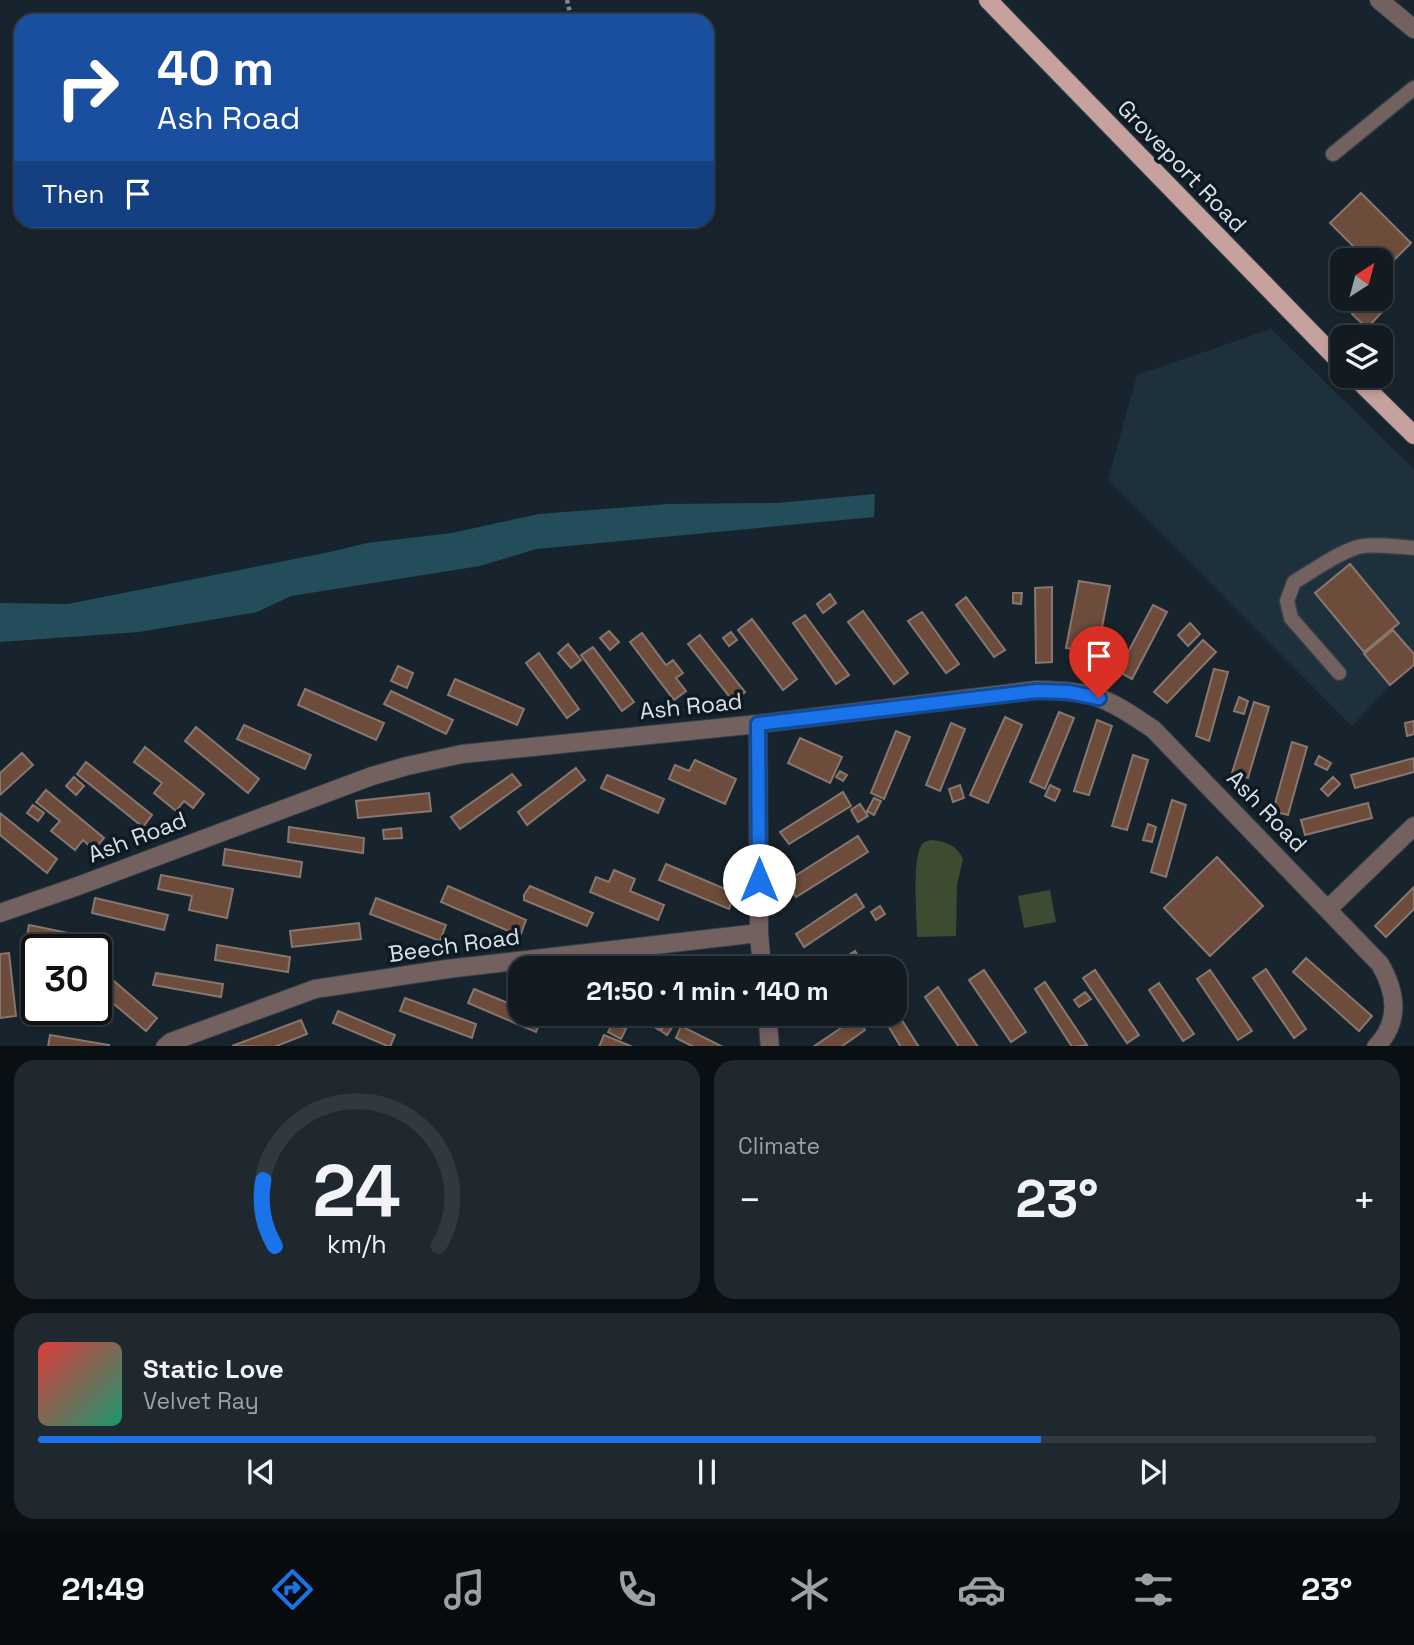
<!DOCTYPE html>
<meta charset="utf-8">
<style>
body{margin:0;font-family:"Space Grotesk",sans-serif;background:#1f282f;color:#f1f3f6;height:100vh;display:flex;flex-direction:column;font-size:26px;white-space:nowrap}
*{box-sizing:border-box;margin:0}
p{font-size:23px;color:#9ca1a5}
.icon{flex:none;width:38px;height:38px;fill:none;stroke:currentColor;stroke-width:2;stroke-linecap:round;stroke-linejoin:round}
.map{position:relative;height:1046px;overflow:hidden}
.details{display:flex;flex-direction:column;gap:14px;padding:14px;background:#0a0f13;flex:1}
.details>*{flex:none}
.top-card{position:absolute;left:14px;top:14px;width:700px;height:214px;border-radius:21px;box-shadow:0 4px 10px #0003,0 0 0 2px #313940;background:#1a4fa0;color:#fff;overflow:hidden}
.needle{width:46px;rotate:36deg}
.controls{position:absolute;left:1330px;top:248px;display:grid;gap:14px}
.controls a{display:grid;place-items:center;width:63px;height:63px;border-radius:14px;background:#121b22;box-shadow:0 4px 10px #0003,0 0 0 2px #313940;font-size:35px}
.speed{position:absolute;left:21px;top:934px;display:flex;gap:14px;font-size:35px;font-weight:700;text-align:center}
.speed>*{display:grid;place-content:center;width:91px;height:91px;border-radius:50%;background:#121b22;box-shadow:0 4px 10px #0003,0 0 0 2px #313940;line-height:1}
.speed .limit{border:4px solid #111;border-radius:10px;background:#fff;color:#111}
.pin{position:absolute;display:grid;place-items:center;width:60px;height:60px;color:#fff;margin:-72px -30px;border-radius:50% 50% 50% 0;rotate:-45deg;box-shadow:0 0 7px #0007}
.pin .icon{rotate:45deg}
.me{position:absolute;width:77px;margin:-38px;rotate:0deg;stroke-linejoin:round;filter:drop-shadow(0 0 5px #0008)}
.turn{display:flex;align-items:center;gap:24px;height:147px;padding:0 28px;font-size:32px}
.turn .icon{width:91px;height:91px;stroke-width:2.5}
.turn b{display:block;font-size:49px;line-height:60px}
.then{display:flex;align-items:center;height:66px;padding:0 28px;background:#0003;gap:14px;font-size:26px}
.big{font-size:52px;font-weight:800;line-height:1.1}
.details .tile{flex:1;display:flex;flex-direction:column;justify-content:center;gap:10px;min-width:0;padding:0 24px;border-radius:21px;background:#1f282f}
.details .dial{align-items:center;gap:0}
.dial svg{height:182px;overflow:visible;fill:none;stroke:#313940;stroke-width:7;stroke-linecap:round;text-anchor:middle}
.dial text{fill:#f1f3f6;stroke:none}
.song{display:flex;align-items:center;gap:21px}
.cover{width:84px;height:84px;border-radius:10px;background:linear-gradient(135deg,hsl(0 70% 55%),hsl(160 70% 35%))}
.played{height:7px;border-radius:4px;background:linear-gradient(90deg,#1a73e8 75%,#313940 75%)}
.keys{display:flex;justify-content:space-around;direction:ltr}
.heat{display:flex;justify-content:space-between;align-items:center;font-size:38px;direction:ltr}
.details .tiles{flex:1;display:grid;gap:14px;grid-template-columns:1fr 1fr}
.tile:last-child{grid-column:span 2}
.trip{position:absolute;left:508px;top:956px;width:399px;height:70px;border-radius:21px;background:#121b22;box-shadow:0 4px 10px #0003,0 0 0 2px #313940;font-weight:800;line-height:70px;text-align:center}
.tabs{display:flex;height:112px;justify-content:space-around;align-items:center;background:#070b0e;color:#9ca1a5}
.tabs .icon{width:49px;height:49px}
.tabs .current{color:#1a73e8}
.tabs b{font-size:32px;color:#f1f3f6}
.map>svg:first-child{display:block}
</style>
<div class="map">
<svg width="1414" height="1047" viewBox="0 0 1414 1047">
<rect width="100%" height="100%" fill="#18242d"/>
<path fill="#1e303c" d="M1271 329 1414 469V660L1352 726 1108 480 1137 375Z"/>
<path fill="#3d4c31" d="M930 840C945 841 957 845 963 859L957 885 956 936 917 937C917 917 912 861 921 846 924 841 925 842 930 840Z
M1050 890 1056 922 1024 928 1018 896Z"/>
<path fill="#244d5c" d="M875 494 874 517 536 549 480 566 291 596 257 612 139 632 0 642V603L68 604 330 552 367 543 452 533 539 514 669 504 777 503Z"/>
<path fill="#6d4c3c" stroke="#87776f" stroke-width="2" d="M1361 193 1411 243 1381 273V261H1368L1330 223Z
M1366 299H1373L1384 310 1367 328 1352 314Z
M1350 564 1399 623 1364 652 1315 593Z
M1079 581 1110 586 1097 653 1066 648Z
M1052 587V662L1036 663 1035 588Z
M1013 593H1022L1021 604 1013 603Z
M830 594 836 603 823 613 817 604Z
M966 597 1005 650 994 657 956 605Z
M1153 605 1167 612 1132 679 1118 671Z
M863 611 908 673 894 684 848 622Z
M922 612 959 664 946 673 908 621Z
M805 615 849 675 836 684 793 623Z
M752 619 797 679 783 690 738 630Z
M1190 623 1200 634 1188 646 1178 635Z
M1393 630 1414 654V665L1390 685 1364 654Z
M609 631 619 642 610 650 600 638Z
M731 632 737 640 729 646 723 638Z
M642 633 666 665 673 660 683 673 676 678 686 691 674 700 630 642Z
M700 635 745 692 733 701 688 644Z
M1203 640 1216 652 1167 703 1154 692Z
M568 644 581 660 571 668 558 653Z
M593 647 634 702 622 711 581 655Z
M539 653 579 709 567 718 526 663Z
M398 666 413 673 407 688 391 681Z
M1214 669 1228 672 1209 741 1196 736Z
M455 679 524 709 517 725 448 695Z
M305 689 384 723 376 740 298 705Z
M391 691 453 720 446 734 384 704Z
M1239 697 1248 701 1244 714 1234 711Z
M1254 702 1269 707 1248 778 1232 773Z
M1059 712 1074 718 1045 789 1030 782Z
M1005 717 1022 725 988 803 970 795Z
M1097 720 1112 726 1089 795 1074 791Z
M1414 721V734L1407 736 1405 723Z
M951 723 965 729 940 791 926 785Z
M244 725 311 755 305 769 237 739Z
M196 727 259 779 248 793 185 741Z
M896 731 910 737 884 799 871 793Z
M800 738 842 757 830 783 788 763Z
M1292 742 1307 747 1288 815 1273 811Z
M145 747 204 794 193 808 184 801 176 811 154 793 162 783 134 762Z
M22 753 33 765 0 795V773Z
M1133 755 1148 760 1127 830 1112 826Z
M1319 756 1331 763 1327 770 1315 764Z
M1414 758V772L1355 788 1351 775Z
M695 760 736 779 725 804 669 779 675 765 689 771Z
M86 762 152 815 143 827 77 774Z
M576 768 585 780 527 825 518 812Z
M840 771 847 775 843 781 836 777Z
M512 774 521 785 460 829 451 817Z
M607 775 664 799 658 813 601 788Z
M74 777 84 786 76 795 66 786Z
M1333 777 1340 784 1328 796 1321 789Z
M960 785 964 798 953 802 949 789Z
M1050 785 1060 790 1055 801 1045 796Z
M46 790 104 838 94 850 83 840 75 850 51 831 60 821 36 802Z
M843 792 851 806 789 844 780 832Z
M429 793 431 811 358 818 356 801Z
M874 798 881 801 874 815 867 811Z
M1172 800 1186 805 1166 877 1151 872Z
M1368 803 1372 818 1305 835 1301 820Z
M860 804 868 816 858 822 851 810Z
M33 805 44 813 38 821 27 813Z
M0 813 57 859 47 873 0 835Z
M1148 824 1156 827 1152 842 1143 840Z
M289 827 364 838 363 853 288 842Z
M401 828 402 838 384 839 383 830Z
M858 836 868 852 796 897 787 881Z
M225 849 302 862 300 877 223 865Z
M1217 857 1263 906 1210 956 1164 908Z
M666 864 735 893 729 909 659 880Z
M614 870 635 879 630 891 664 905 658 920 590 892 596 877 609 882Z
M161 875 233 889 227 918 189 910 192 896 158 889Z
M448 886 526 920 520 936 441 902Z
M530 886 593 913 587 926 524 900V895Z
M1414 887V909L1386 937 1375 926Z
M856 894 864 907 804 947 796 934Z
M95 898 168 915 164 930 92 913Z
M376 898 446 925 440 941 370 914Z
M880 906 885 914 876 920 871 912Z
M359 923 361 939 292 947 290 931Z
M29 925 88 937 86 950H60L45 947 46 940 27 936Z
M217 945 290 957 288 972 215 960Z
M855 951 863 964 857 968H830Z
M9 953 16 1016 0 1018V954Z
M1306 958 1372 1016 1359 1031 1293 972Z
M100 969 157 1018 146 1031 96 989V973Z
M1266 969 1306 1029 1294 1038 1253 978Z
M984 970 1026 1032 1011 1042 969 980Z
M1095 970 1139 1035 1127 1043 1083 978Z
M1210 970 1252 1031 1238 1040 1197 979Z
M156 973 223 984 221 997 153 985Z
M1045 982 1087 1045 1072 1047 1035 989Z
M1159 983 1194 1034 1183 1041 1149 990Z
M938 987 978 1047H959L925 997Z
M474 989 520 1008V1013H531L542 1018 536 1032 468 1003Z
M1085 992 1091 999 1079 1007 1074 1000Z
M405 998 476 1024 472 1038 400 1011Z
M894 1008 919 1047H901L880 1013H894Z
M338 1011 395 1035 390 1047 333 1023Z
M574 1013H602L596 1024Z
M634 1013H671L659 1030Z
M683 1013H694L698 1019 691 1024Z
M698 1013H719L706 1023Z
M857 1017 865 1030 841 1047H813Z
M668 1019 675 1023 667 1035 661 1031Z
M301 1020 307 1034 274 1047 232 1046Z
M613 1023 626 1029 621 1039 608 1032Z
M681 1026 723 1047H694L676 1038Z
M50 1035 109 1045V1047H48Z
M604 1035 633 1047H599Z"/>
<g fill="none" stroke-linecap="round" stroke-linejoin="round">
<defs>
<path id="service" d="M1333 154 1414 88
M1339 673 1291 618 1287 601 1294 582C1313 571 1337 553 1358 547 1372 543 1399 547 1414 548"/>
<path id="minor" d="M1379 0 1414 29
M758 724 759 933 762 968
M1328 909 1414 826
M0 913 78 886 372 776 407 766 462 754 758 724 1037 690C1058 691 1080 691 1099 698 1119 705 1136 718 1153 729L1380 964C1396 992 1401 1021 1376 1047
M767 1013 770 1047
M165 1047 171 1042 315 989 447 969 759 933"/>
<path id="primary" d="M988 0 1342 364
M1354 376 1414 435"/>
</defs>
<use href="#service" stroke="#333f47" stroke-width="17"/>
<use href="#minor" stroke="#333f47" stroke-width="20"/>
<use href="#primary" stroke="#333f47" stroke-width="20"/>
<path stroke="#808a91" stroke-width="4.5" stroke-dasharray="3.5 3.5" stroke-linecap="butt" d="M567 0 572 21"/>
<use href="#service" stroke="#736160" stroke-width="14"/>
<use href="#minor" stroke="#736160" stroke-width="18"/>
<use href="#primary" stroke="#c6a19d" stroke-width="18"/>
</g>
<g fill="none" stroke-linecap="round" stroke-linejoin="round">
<defs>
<path id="route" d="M759 880 758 724 1037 691 1068 692 1099 698"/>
</defs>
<use href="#route" stroke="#114b97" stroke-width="18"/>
<use href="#route" stroke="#1a73e8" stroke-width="12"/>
</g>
<g text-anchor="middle" stroke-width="7" stroke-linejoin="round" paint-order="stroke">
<g font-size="23" fill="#dae2e8" stroke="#0e1a23">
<text transform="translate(1182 166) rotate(46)" y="8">Groveport Road</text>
<text transform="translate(691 706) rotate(-6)" y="8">Ash Road</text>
<text transform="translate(1267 811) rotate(46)" y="8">Ash Road</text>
<text transform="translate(137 837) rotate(-21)" y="8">Ash Road</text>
<text transform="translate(454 945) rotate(-8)" y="8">Beech Road</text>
</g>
</g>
</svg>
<div class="controls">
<a><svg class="needle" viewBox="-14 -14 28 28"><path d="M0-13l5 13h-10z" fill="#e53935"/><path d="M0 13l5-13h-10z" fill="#9ca1a5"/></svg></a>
<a><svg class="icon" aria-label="layers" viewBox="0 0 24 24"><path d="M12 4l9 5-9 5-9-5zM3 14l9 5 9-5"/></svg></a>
</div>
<div class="speed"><div class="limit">30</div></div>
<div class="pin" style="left:1099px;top:698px;background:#d93025"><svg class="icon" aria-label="arrive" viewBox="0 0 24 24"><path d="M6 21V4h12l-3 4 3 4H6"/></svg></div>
<svg class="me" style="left:759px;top:880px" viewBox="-20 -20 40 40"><circle r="19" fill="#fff"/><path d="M0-13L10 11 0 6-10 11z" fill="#1a73e8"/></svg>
<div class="trip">21:50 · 1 min · 140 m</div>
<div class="top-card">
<div class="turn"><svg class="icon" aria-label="right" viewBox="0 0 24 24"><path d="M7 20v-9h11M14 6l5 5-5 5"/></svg><div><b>40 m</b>Ash Road</div></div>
<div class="then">Then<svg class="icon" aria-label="arrive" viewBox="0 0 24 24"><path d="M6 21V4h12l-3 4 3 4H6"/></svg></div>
</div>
</div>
<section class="details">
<div class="tiles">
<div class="tile dial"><svg viewBox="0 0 100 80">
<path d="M14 69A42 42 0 1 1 86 69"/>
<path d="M14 69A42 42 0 0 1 9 40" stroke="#1a73e8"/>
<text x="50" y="56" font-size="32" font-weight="700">24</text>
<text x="50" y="72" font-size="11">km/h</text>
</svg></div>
<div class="tile"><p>Climate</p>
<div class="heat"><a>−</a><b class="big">23°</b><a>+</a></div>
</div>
<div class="tile">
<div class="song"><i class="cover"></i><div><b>Static Love</b><p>Velvet Ray</p></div></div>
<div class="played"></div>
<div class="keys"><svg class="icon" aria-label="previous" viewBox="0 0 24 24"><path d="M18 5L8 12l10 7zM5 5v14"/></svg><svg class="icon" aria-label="pause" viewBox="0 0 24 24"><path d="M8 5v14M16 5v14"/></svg><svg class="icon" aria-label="next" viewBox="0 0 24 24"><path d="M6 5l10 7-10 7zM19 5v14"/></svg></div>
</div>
</div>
</section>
<nav class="tabs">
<b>21:49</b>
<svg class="icon current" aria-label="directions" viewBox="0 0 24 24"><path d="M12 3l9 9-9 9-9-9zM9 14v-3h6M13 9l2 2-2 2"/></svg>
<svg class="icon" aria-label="music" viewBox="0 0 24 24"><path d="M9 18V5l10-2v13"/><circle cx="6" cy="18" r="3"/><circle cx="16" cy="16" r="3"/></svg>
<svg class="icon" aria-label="phone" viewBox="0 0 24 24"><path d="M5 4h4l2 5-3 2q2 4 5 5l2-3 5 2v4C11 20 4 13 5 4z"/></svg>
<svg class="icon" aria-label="climate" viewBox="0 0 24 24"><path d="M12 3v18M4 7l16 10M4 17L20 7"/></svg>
<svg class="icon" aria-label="car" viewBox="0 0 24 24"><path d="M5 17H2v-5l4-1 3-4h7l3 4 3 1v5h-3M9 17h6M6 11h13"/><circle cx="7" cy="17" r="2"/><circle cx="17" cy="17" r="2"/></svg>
<svg class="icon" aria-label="filters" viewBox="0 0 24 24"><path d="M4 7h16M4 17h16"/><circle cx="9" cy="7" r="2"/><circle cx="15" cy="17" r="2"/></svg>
<b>23°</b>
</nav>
